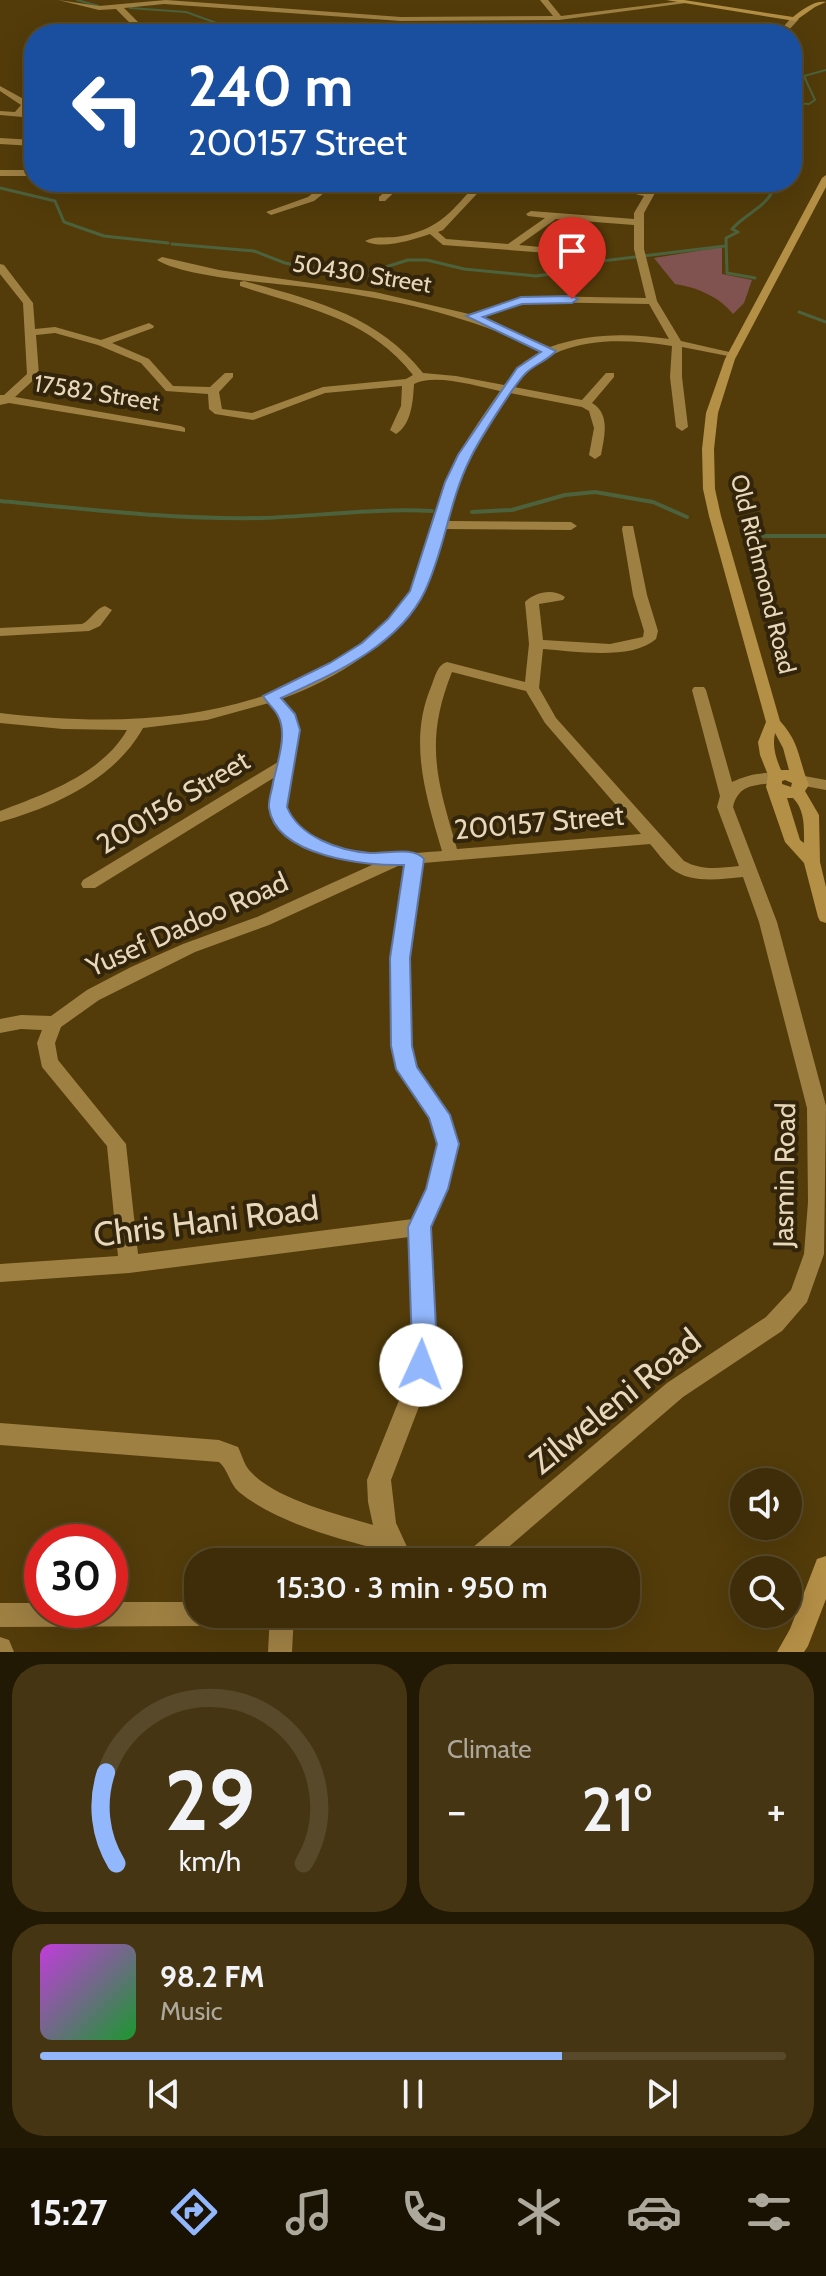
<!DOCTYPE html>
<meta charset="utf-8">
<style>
body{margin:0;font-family:Cabin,sans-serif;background:#453512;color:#f1f3f6;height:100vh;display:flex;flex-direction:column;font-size:30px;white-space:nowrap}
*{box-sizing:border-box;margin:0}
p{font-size:26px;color:#ada89c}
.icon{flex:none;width:44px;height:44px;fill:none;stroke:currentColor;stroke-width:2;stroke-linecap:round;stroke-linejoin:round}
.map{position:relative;height:1652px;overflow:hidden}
.drawer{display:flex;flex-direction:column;gap:12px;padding:12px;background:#221904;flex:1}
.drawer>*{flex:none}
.guide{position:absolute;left:24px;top:24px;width:778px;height:168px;border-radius:32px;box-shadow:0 8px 32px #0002,0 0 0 2px #574929;background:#1a4fa0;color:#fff;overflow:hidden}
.controls{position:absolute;left:730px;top:1468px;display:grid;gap:16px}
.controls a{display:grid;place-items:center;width:72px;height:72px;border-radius:50%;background:#3e2d08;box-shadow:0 8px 32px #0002,0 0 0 2px #574929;font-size:40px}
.speed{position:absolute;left:24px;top:1524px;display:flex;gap:16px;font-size:40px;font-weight:700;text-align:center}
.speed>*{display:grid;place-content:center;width:104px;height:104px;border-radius:50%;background:#3e2d08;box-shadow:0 8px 32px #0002,0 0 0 2px #574929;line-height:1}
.speed .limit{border:12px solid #d22;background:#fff;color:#111}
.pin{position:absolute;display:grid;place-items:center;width:68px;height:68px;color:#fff;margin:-82px -34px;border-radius:50% 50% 50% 0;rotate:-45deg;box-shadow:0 0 8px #0007}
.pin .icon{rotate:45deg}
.me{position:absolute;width:88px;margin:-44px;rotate:2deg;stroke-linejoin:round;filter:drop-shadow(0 0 6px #0008)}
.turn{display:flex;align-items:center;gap:28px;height:168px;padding:0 32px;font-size:36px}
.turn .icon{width:104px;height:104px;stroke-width:2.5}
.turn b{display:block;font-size:56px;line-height:68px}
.big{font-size:60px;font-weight:600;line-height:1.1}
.drawer .tile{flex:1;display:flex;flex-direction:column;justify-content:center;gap:12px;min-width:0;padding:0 28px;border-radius:32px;background:#453512}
.drawer .dial{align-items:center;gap:0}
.dial svg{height:208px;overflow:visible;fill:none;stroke:#574929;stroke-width:7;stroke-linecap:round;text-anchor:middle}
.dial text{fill:#f1f3f6;stroke:none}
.song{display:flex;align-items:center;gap:24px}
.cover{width:96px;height:96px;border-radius:12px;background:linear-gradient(135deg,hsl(290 70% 55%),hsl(130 70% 35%))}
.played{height:8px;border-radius:4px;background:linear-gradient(90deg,#92b7fd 70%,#574929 70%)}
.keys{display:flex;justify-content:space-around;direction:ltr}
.heat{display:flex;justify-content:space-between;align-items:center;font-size:44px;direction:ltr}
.drawer .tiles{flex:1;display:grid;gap:12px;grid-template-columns:1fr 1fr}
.tile:last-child{grid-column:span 2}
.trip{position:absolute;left:184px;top:1548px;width:456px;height:80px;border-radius:32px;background:#3e2d08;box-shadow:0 8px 32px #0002,0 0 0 2px #574929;font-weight:600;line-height:80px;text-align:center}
.tab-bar{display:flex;height:128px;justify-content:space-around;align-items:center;background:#191203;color:#ada89c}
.tab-bar .icon{width:56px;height:56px}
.tab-bar .on{color:#92b7fd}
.tab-bar b{font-size:36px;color:#f1f3f6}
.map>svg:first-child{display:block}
</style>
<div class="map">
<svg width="826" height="1652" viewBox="0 0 826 1652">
<rect width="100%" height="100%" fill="#533c0a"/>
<path fill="#805351" d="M722 247V274L752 280 744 303 733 314C720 297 696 287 675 284L654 258Z"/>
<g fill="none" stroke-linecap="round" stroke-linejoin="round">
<path stroke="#4c623c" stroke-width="2" d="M77 0 99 6
M130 8 186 12 236 30 271 34
M792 103 809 104 815 100 804 76 826 70
M770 182 772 188"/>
<path stroke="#4c623c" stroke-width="3" d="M0 188 55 201 64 222 104 236 168 243
M172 244 254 251 285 263 327 271H373L408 260H427L464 269 536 276 574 271 602 261 725 246
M755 278 727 273 726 238 738 232 732 229C745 214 763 209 773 191L771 186
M799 312 826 322"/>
<path stroke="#4c623c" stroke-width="4" d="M0 501C87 509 174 520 262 518 319 516 375 508 432 511
M472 512 512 510 565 495 595 492 653 502 687 517
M746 536H826"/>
<path fill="#9f8043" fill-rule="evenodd" d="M58 0 99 6 166 0 401 17 553 16 540 0H548L561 16 682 1 686 3 559 20 401 21 164 4 124 8 143 27 165 34C138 34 134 27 116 9L99 10Z
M792 17 799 19 785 34H777Z
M0 86 29 102 23 113 34 114V118L0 115V111L15 112 21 105 0 91Z
M0 138 34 140V146L0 144Z
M0 170H34V176H0Z
M117 182H179L174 185H122Z
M327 182H338L314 201 271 215 266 212 308 197Z
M395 182H405L385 201H379V197Z
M478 182H488L443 230 438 232 446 239 508 244 545 218 528 216 526 214 531 211 634 219V213L644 196 585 182H603L646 191 651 182H661L644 213V249L657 301 681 341 738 354 733 357 682 347V377L688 427 682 431 676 427 670 377 672 346C614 337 552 336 514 387L582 400 606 373H614V377L592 403C611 414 604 438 601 455L595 459 589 455 594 428 589 411 582 407 510 393 464 468 447 521 571 522 577 526 571 530 445 529C440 549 435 569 426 588 398 641 336 680 281 699L293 714 298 730 286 807C309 861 394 855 442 851 426 796 408 742 431 687 435 677 437 665 447 662L525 682 529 644 525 602C535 592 553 588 565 597L563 600 539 604 543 640 610 644 643 637 644 631 633 595 622 529 623 526H633L647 595 658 631 656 639C631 661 574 651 543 649L539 688 556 718 684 861C702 871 720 868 739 866L717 807 720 796 692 690 694 687H704L706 690 732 782C746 775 764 771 779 774L782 778 779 782C758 786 739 782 733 807L777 922 826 1106 824 1254 807 1302 782 1331 683 1397 491 1562H461L465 1554 667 1383 766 1317 791 1290 804 1254 808 1202 807 1108 759 922 743 877C721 879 691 884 672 869 664 862 657 852 650 844L423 863 409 958 410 1046 416 1067 450 1115 458 1144 447 1189 429 1227 436 1348 428 1383 391 1480 396 1523 414 1562H389L383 1550C339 1540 274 1521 239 1492 229 1483 228 1469 219 1462L0 1445V1423L219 1440 238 1447C242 1455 244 1464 249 1470 274 1499 337 1514 373 1525L368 1502 367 1480 406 1383 414 1348 409 1237 129 1273 0 1282V1264L118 1256 107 1146 42 1067 37 1043 42 1030 21 1029 0 1033V1019L21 1015 51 1016 87 990 131 967 183 944 257 917 374 864C341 861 279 848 271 809 269 800 274 787 275 777L95 888H83L81 884 83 880 278 762C282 737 286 723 269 703L207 720 143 728C115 779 54 807 0 822V811C45 794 102 774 127 730L63 729 0 723V713C126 728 268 723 368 637 385 623 402 607 413 587 423 568 426 545 432 525 435 513 441 498 445 485 457 451 480 420 500 391 477 386 434 373 414 384 413 400 412 424 396 434L390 430 401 406 402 386 325 393 253 420 215 414 209 409 208 394 166 391 141 363 98 345 55 333 36 335 39 375 15 397 181 426 185 428V432L9 403 0 405V395H4L27 374 23 303 0 274V264L4 265 33 303 35 329 55 327 101 340 149 323 154 326 153 328 112 343 149 359 173 386 210 387 225 373H233V377L219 392 222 409 252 413 323 387 406 379 413 375C369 318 306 308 240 286V282L244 281C313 300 377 315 423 373L456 376 504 385 524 362 541 351C469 315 392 299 313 288 275 283 186 278 157 260L162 257 219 270 375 292 469 314 532 296 646 298 634 249V225L556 219 519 245 551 248V252L548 253 443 245 430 234C411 240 383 250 365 241 376 235 390 239 402 236 442 228 452 210 478 182ZM532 302 649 304 669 339C628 333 589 333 550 347L479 317ZM452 672 526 691 545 723 641 834 457 849C437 780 424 742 452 672ZM406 865 391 958 392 1046 400 1074 431 1117 438 1144 427 1189 413 1219 138 1254 126 1144 58 1060 55 1043 61 1027 99 1000 195 952 269 925 398 866Z
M105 606 112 610 100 626 89 631 0 636V628L82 624C91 620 96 608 105 606Z
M799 775 826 780V790L794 784 791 780 794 776Z
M110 1602H198V1614H210L207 1623 198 1626 0 1627V1603H42V1610H110Z
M270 1614H294L292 1652H268Z
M0 1637 9 1640 14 1652H0Z"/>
<path fill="#b48f46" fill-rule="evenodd" d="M666 0H684L793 17C803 9 815 0 826 2L815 7 795 21Z
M826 175V187L735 359 718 413 714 449 715 489 721 516 780 721C801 744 798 760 809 785L805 791 819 815 820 862 826 887V923L820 921 818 917 804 863 785 842 766 787 768 775 760 755 758 742 766 722 709 516 703 489 702 449 706 413 725 359 822 178ZM775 733 783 748 789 770H781C776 758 772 747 775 733ZM785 780 792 783 791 787 782 784V781ZM787 798H793C805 810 804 827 804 843L800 840Z
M826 1556V1599L808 1646 804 1652H777L790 1629 817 1559Z"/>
</g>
<path fill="#92b7fd" stroke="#5f77a4" stroke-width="2" d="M521 297 572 296 578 299 572 303 522 304 483 317 556 351C548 360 536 364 527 372 514 384 478 442 470 459 449 501 445 549 425 591 399 646 333 674 281 698L295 714 300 730 287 807C299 837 340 851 370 853 386 854 414 846 424 859L410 958 412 1046 417 1067 450 1115 459 1144 448 1189 431 1227 437 1348 430 1373 421 1377 412 1373 409 1365 412 1348 408 1227 426 1189 437 1144 429 1118 396 1069 391 1046 390 958 404 865C367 866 276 857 269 808 268 801 272 790 273 783 277 763 288 734 278 716 275 709 267 703 263 696L330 663 362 643 388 619 410 591 445 482 458 455 517 368 541 352 466 316Z"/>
<g text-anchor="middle" stroke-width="8" stroke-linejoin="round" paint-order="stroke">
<g font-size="24" fill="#e8d7b9" stroke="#32250b">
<text transform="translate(362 274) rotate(9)" y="8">50430 Street</text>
<text transform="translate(97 393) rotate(9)" y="8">17582 Street</text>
<text transform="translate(763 574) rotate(76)" y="8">Old Richmond Road</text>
</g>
<g font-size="28" fill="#e8d7b9" stroke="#32250b">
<text transform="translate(173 802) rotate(-31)" y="10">200156 Street</text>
<text transform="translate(539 822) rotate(-5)" y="10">200157 Street</text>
<text transform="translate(187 924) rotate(-24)" y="10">Yusef Dadoo Road</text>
<text transform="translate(784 1175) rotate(-89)" y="10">Jasmin Road</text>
</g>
<g font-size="34" fill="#e8d7b9" stroke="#32250b">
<text transform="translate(206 1221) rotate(-7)" y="12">Chris Hani Road</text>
<text transform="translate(615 1401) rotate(-39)" y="12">Zilweleni Road</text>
</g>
</g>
</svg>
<div class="controls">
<a><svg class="icon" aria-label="sound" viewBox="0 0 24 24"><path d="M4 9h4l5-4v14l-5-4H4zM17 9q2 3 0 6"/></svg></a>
<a><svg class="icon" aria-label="search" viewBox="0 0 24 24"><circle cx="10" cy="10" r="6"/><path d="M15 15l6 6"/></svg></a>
</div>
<div class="speed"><div class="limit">30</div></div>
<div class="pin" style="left:572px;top:299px;background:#d93025"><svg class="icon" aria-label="arrive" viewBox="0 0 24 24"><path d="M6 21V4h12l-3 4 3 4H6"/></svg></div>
<svg class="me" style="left:421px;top:1365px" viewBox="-20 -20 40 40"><circle r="19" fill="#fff"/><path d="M0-13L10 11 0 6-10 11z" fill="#92b7fd"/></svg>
<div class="trip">15:30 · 3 min · 950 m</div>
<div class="guide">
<div class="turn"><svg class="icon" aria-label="left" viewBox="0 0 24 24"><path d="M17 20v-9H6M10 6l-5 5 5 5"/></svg><div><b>240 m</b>200157 Street</div></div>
</div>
</div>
<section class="drawer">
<div class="tiles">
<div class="tile dial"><svg viewBox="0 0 100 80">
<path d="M14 69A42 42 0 1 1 86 69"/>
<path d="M14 69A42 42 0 0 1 10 34" stroke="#92b7fd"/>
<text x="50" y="56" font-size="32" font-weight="700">29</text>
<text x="50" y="72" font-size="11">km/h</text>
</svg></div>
<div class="tile"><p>Climate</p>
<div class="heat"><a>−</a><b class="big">21°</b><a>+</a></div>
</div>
<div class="tile">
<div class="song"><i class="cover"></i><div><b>98.2 FM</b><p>Music</p></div></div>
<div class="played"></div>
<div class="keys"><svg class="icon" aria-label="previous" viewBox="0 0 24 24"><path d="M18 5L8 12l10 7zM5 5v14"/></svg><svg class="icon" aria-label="pause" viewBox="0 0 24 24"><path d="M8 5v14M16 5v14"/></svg><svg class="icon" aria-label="next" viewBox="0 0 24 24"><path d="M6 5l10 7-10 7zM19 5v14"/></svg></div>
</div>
</div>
</section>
<nav class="tab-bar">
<b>15:27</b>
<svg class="icon on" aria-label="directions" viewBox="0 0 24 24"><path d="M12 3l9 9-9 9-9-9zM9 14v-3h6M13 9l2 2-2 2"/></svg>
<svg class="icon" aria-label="music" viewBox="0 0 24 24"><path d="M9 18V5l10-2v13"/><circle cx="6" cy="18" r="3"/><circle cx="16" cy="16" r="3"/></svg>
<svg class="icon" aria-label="phone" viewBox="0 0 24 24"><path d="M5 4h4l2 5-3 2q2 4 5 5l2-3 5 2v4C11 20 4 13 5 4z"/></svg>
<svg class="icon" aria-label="climate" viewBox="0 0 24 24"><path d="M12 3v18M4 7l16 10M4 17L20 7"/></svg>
<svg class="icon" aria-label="car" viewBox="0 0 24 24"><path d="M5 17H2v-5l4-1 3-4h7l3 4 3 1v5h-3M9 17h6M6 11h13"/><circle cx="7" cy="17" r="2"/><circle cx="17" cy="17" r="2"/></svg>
<svg class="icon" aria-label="filters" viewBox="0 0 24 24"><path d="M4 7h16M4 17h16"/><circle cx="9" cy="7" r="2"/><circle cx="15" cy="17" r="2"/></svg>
</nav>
